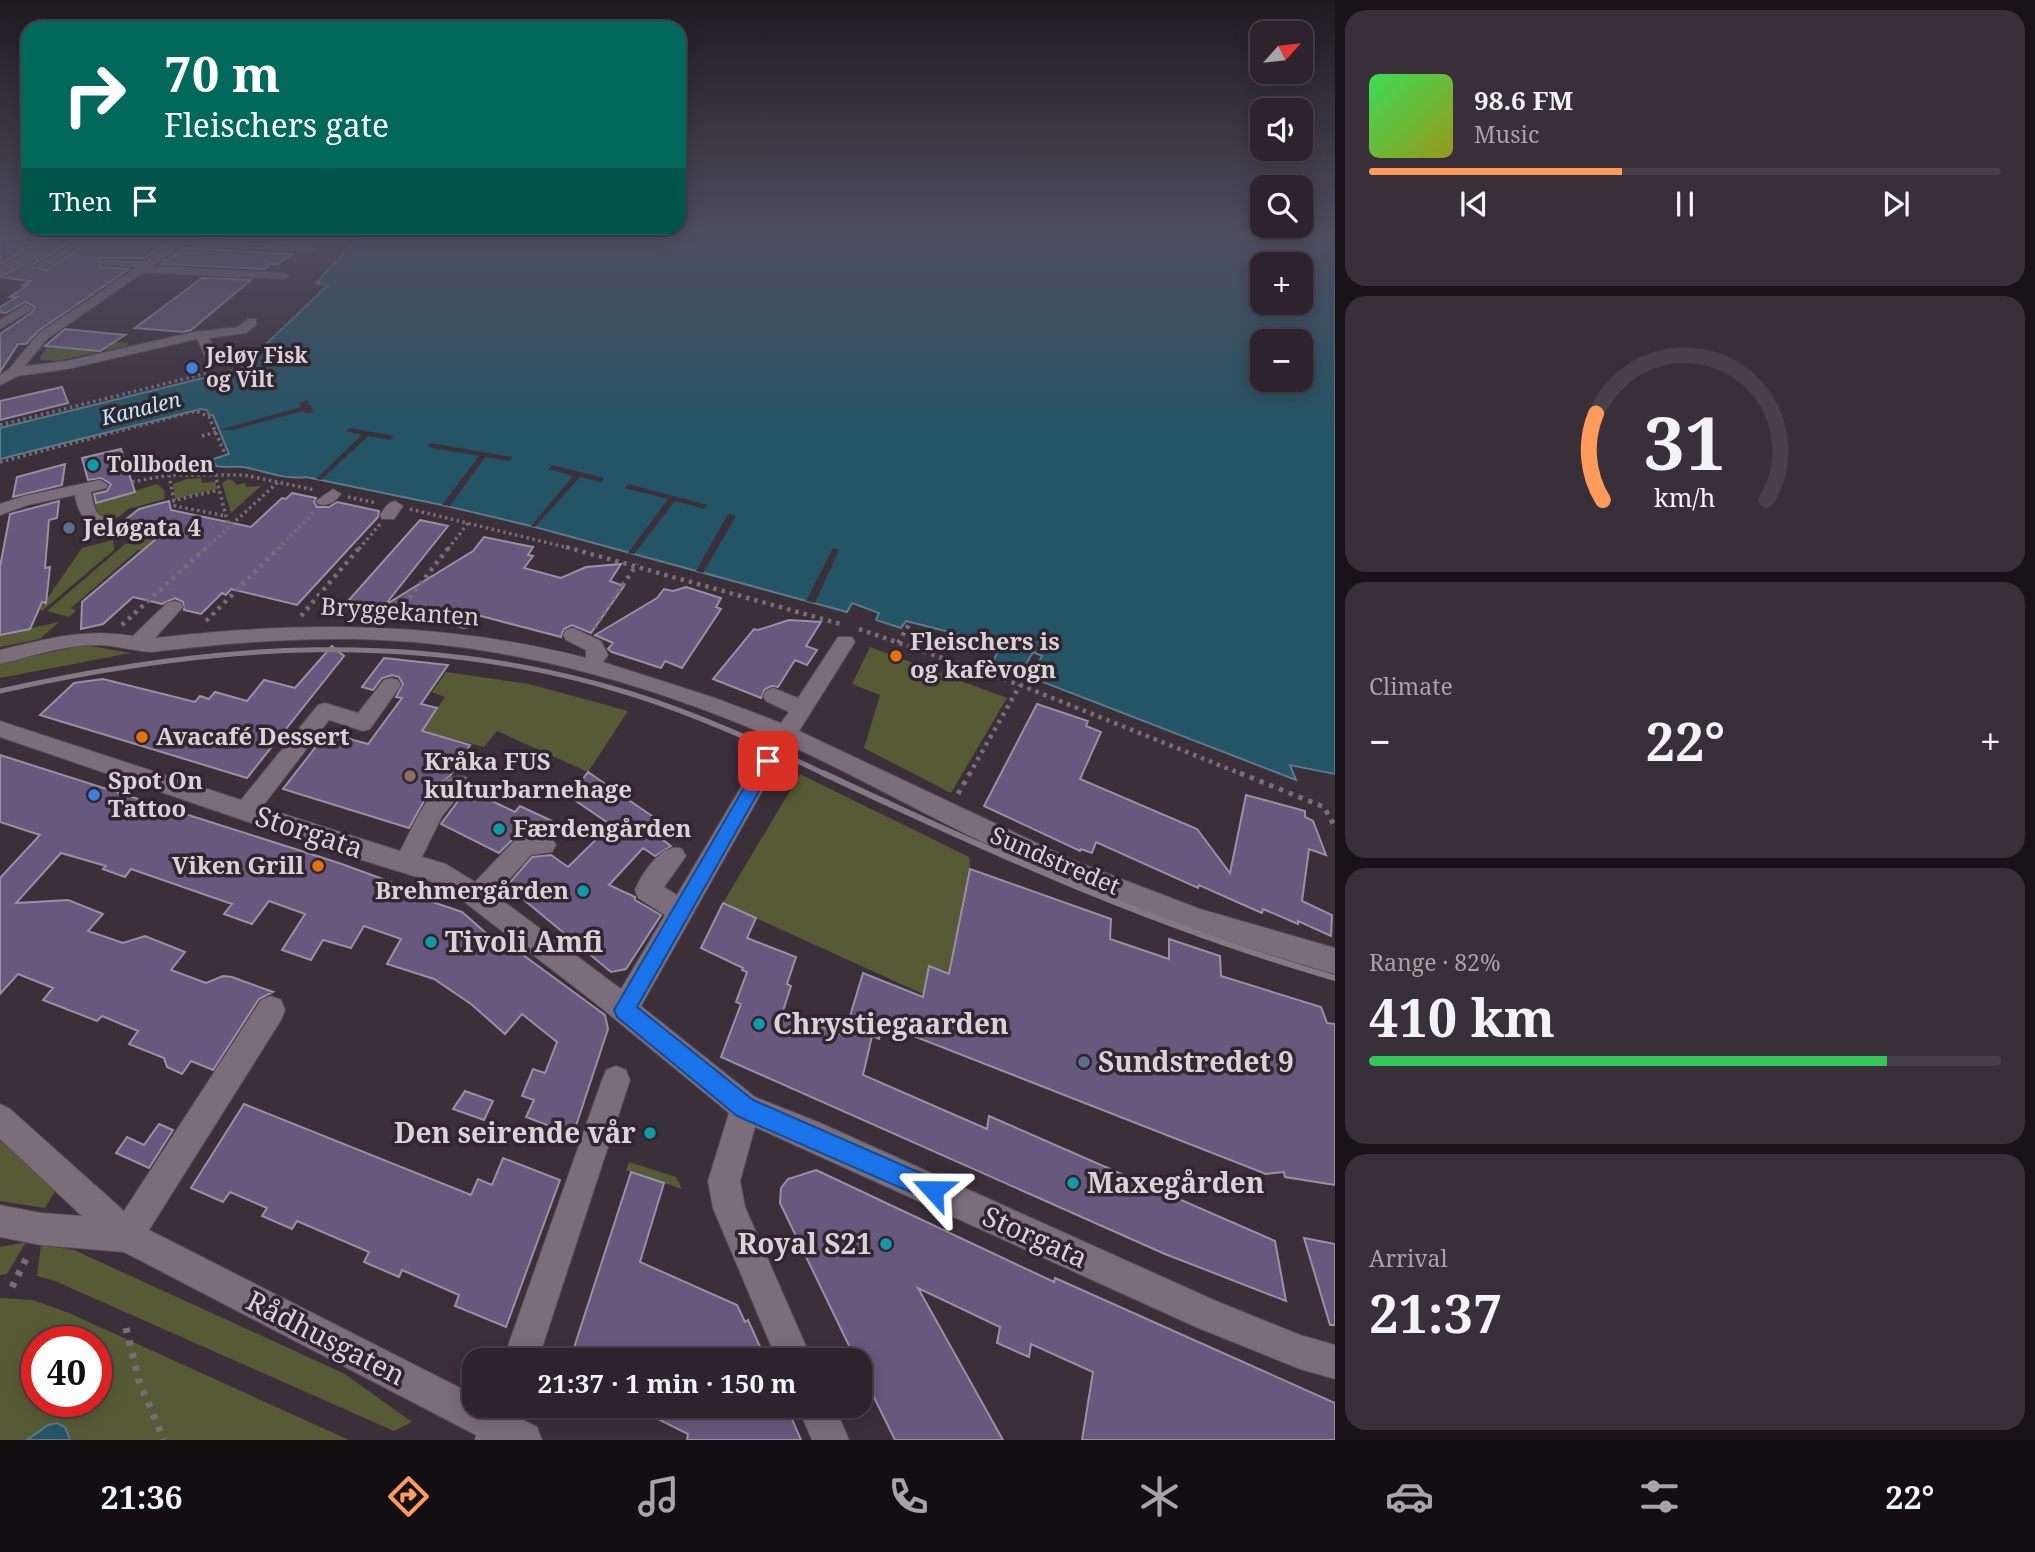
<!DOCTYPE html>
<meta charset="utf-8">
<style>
body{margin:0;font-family:"Noto Serif",serif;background:#382f38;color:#f1f3f6;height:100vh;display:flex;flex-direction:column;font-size:26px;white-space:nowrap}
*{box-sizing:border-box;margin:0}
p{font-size:23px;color:#a6a4a9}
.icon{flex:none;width:38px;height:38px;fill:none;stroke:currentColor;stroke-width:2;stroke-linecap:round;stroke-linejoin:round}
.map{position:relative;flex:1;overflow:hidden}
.drawer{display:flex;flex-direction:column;gap:10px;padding:10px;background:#181318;width:700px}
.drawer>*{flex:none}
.top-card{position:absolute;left:21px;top:21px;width:665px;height:214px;border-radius:21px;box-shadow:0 4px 18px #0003,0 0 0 2px #484048;background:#00695c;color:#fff;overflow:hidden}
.needle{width:46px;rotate:63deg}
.tools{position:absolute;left:1250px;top:21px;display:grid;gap:14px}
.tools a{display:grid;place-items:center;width:63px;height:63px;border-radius:14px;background:#2c232c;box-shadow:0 4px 18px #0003,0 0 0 2px #484048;font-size:35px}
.speed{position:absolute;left:21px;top:1326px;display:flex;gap:14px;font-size:35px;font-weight:700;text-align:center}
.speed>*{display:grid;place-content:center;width:91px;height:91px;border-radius:50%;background:#2c232c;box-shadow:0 4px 18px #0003,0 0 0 2px #484048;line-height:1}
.speed .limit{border:10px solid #d22;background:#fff;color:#111}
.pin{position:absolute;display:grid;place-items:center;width:60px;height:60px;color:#fff;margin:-30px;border-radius:14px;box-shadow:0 4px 10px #0006}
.me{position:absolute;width:77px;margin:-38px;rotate:294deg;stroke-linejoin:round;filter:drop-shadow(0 0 5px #0008)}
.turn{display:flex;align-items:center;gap:24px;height:147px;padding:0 28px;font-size:32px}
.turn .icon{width:91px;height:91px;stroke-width:2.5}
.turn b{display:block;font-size:49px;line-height:60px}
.then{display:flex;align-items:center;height:66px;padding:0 28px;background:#0003;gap:14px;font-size:26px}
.big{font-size:52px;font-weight:700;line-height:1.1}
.drawer .tile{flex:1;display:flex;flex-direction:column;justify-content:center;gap:10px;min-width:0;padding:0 24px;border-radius:21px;background:#382f38}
.drawer .dial{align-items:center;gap:0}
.dial svg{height:182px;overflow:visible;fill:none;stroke:#484048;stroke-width:7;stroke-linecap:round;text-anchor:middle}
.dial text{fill:#f1f3f6;stroke:none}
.song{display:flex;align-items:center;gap:21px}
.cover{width:84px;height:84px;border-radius:10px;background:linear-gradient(135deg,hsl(130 70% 55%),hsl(60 70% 35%))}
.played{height:7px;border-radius:4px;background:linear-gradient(90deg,#ff9b5a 40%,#484048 40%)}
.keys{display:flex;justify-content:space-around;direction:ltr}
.heat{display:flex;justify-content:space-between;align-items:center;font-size:38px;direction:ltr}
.charge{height:10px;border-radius:5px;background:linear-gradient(90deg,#34c759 82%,#484048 0)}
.trip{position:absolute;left:462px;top:1348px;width:410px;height:70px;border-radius:21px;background:#2c232c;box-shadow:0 4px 18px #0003,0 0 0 2px #484048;font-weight:700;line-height:70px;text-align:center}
.tab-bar{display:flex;height:112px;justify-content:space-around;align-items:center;background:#120e12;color:#a6a4a9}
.tab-bar .icon{width:49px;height:49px}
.tab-bar .selected{color:#ff9b5a}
.tab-bar b{font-size:32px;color:#f1f3f6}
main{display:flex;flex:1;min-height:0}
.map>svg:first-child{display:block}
</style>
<main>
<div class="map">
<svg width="1335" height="1440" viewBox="0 0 1335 1440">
<rect width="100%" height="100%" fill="#3b2f3a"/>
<path fill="#575b35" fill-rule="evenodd" d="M115 342 128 343 127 346 57 361 41 360 40 357 50 343 57 347 103 351Z
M201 478 202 483 215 482 217 489 175 499 173 484 187 479Z
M228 479 234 481 236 485 245 483 246 487 261 486 231 513 222 483Z
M157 484 164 490 165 499 128 509 115 520 97 513 95 503Z
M187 514 143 551 138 550 71 608 76 611 69 617 47 611 125 544 133 543 152 526Z
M113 540 114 550 42 611 40 609 82 548Z
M59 622 40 639 0 647V635Z
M85 645 131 653 0 678V663Z
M870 647 1007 698 951 793 864 748 880 695 852 684Z
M446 672 529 684 628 711 588 772 497 731 484 747 422 731 445 697 432 692Z
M800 774 969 857 970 869 949 974 929 967 923 994 723 903Z
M0 1138 56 1190 45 1208 0 1201Z
M629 1162 676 1177 682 1189 626 1170Z
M26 1242 7 1274 0 1275V1247Z
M41 1245 74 1250 345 1374 412 1422 394 1431 55 1281 37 1276Z
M0 1298 33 1300 69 1313 349 1440H0ZM37 1342H96V1402H37Z"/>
<path fill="#235566" stroke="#5a7a88" stroke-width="2" fill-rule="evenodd" d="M361 235H1335V774L1290 765 1296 780 1030 677 1042 656 1033 652 1021 673 993 663 1000 645 906 621 901 628 876 620 879 613 852 603 847 612 535 527 442 505 306 477C286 480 264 471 244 467 235 466 227 468 216 466L213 459 229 454 213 415H209L207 410 201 409 0 459V428L240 369 328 285 316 283ZM1262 264H1300V303H1262ZM1262 341H1300V380H1262Z
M57 1423 65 1427 70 1440H27L48 1425Z"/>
<path fill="#3b2f3a" d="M307 400 314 412 306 414 303 411 232 430H219L301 407 299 403Z
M350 428 394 436 390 440 368 436 321 480 316 479 362 435 346 431Z
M430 443 512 457 510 461 485 457 450 506 442 505 479 456 427 447Z
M552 465 604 478 601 482 580 477 535 527 531 526 573 476 548 469Z
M628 484 707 505 704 509 675 501 634 554 628 553 668 499 625 488Z
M728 514 736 516 703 573 696 571Z
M833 548 839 550 815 603 806 601Z"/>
<path fill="#67597d" stroke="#9791a1" stroke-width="2" d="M32 235H52L0 264V239Z
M71 235H82L34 264 33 267 46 270 101 235H180L145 258H99L100 267 129 269 38 331 26 344H18L0 372V334L31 313 35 307 25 302 6 313 0 312V307L17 297H10L28 285H23L30 281 0 277Z
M198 235H315L304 243 198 237Z
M184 248 292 254 278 264H271L264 269 161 264Z
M202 278 251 280 191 330 183 332 135 328Z
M65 329 125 335 100 351 45 346Z
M62 387 68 403 0 420V401Z
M121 449 135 492 96 503 94 494 107 491 111 484 101 478 88 480 82 458Z
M65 464 62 485 13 497 17 477Z
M292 493 316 498 314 502 317 507H329L337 502 379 511 378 517 297 605 231 589 226 595 222 593 201 614 184 610 183 602 175 598 162 604 133 597 103 624 81 629 82 602 163 533 120 524 139 509 169 501 171 510 251 527 282 498 286 499Z
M59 501 57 518 49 520 45 568 50 567 46 603 42 602 30 629 0 635V567L10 514Z
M420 520 448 526 385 605 473 551 484 537 533 547 528 555 533 556 524 568 561 578 586 567 621 564 610 581 624 586 591 633 572 625 564 629 561 637 477 615 469 627 464 628 349 600Z
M686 587 721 598 716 607 721 609 682 668 665 661 661 668 612 652 608 649 613 643 595 635 657 598 664 589 673 591Z
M789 620 821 622 806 646 817 650 807 665 795 660 778 687 772 686 765 689 761 698 713 679 754 629 758 630Z
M332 646 344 656 247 778 40 715 74 683 103 679 195 702 200 696 209 699 215 692 247 701 264 680 295 688Z
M384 658 448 665 421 704 437 708 422 731 470 745 450 776 433 789 424 801 409 828 283 789 325 735 338 739 339 736 368 744 402 698 396 697 403 684 399 677 392 675 382 678 373 690 362 687Z
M1037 704 1088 721 1086 726 1101 732 1080 779 1197 829 1230 873 1246 795 1305 811V817L1313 821 1326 855 1309 849 1302 901 1332 915 1331 936 1298 921V924L1263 909 1262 913 1199 885 1198 888 1096 842 1092 853 1081 849 1080 851 984 806Z
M0 755 339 863 391 882 388 887 462 912 510 954 515 949 605 1015 608 1029 573 1135 526 1117 534 1100 522 1096 533 1069 545 1073 557 1042 522 1014 505 1034 471 1004 434 979 387 964 401 939 364 926 351 948 323 940 311 960 282 950 305 914 269 901 252 924 224 914 232 904 131 869 125 877 103 869 106 866 61 853 16 903 68 900 103 914 88 931 123 943 145 936 185 952 171 970 206 983 223 976 232 977 273 992 259 999 213 1070 191 1061 182 1074 167 1067 164 1058 129 1044 138 1031 102 1016 97 1021 43 1000 53 988 18 974 0 994V878L40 835 0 822Z
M588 772 665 825 656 835 671 846 655 856 643 848 609 885 635 897V900L661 915 626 969 611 972 507 886 532 857 551 855 568 867 611 825 570 797Z
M467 789 515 812 520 806 552 821 543 834 525 832 516 836 499 853 441 824Z
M970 869 1111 919 1110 939 1169 959V939L1220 956 1221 976 1321 1007 1327 1023 1335 1024V1185L1285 1177 1284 1172 1266 1174 883 1024 879 1039 872 1036 863 1075 987 1129 989 1116 1275 1241 1286 1301 1165 1254 721 1057 741 1004 736 1002 747 972 742 970 743 968 701 948 723 903 756 918 747 938 796 957 787 984 791 986 783 1011 844 1036 863 973 923 997 929 966 949 974Z
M465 1091 493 1101 484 1120 453 1109Z
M244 1104 471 1195 478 1179 492 1185 503 1158 560 1180 506 1327 455 1306 459 1295 402 1270 399 1277 364 1262 369 1252 297 1221 292 1229 262 1216 267 1208 230 1192 223 1202 191 1188Z
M159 1124 173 1130 149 1168 116 1153 127 1137 144 1145Z
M816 1170 1054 1282 1055 1278 1335 1403V1440H1082L1093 1372 1031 1344 1029 1357 997 1343 1000 1327 918 1288 1003 1440H895L859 1367V1360H856L780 1203 781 1188 788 1179Z
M631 1172 664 1183 640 1262 737 1305 745 1322 748 1320 766 1360H570Z
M1304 1238 1335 1244V1325H1330Z
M630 1405H786L801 1440H687L688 1434Z"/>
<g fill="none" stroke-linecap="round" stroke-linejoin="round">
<defs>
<path id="minor" d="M57 235H69L0 275V267Z
M87 235H99L45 268 35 266Z
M184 235H196L191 239 310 246 315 249 310 252 183 245 153 266 283 273 289 276 283 279 144 272 47 339 25 366 67 361 194 332 238 327 248 319H256V325L246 333 209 338 221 361 219 364H209L197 339 67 369 18 376 0 385V375L9 369 39 333 137 267 105 265 101 264V260L146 261Z
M26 304 32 308 30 311 0 329V320Z
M100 480 108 485 106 488 91 492C97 527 101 509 119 526L117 530C92 536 78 516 75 495L28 505 0 515V504L24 496Z
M333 489 341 494C335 502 328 507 318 504L316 501Z
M395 501 403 506 394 519H382L380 515C384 509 387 503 395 501Z
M174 601 181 603 183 607 155 638C300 621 443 621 586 658V650L566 640 563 635 566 630 573 628 601 641 608 655 603 662 715 698 781 723 789 712 766 701 763 696 766 691 773 688 798 698 838 637H852L855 642 799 731 1077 862 1200 909 1335 948V974C1227 943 1121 906 1019 859 941 824 867 781 789 745L780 750 772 748 769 742 772 737C639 680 498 641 352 639 285 638 218 644 151 652 133 651 116 645 97 645 64 645 32 656 0 664V650C48 639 83 628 133 636L167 603Z
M391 678 398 680 401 685 370 729 363 731 329 720 262 807 400 851C412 830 436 767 466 777L469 783 442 816 422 857 446 864 475 882 517 838 525 835 552 838 556 845 552 852 531 855 495 895 621 989 665 915 638 898 635 890C642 873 663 841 682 849L686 856 664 887 677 895 760 755 768 752 776 755 779 761 776 767 641 1006 755 1097 818 1122 1216 1301 1300 1335 1335 1345V1379L1300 1369 1196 1327 755 1127 740 1181 745 1207 812 1360H777L713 1208 708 1181 729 1113 594 1002 463 901 430 881 336 852 0 737V721L241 800 318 705 325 703 358 713 384 680Z
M271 996 281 1000 285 1010 281 1020 149 1230 474 1395V1405H522L518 1417 537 1427 542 1440H475L476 1435 124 1252 41 1245 0 1237V1205L41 1213 82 1216 0 1139V1104L10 1109 124 1211 261 1000Z
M616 1066 626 1070 630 1080 538 1360H503L602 1080 606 1070Z
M797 1405H834L849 1440H812Z"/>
</defs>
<use href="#minor" stroke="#554b55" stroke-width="2"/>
<path stroke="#786e78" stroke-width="3.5" stroke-dasharray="2.5 3.5" stroke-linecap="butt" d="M0 425 208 373
M202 436 216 432
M0 462 196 411 209 417 225 454
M215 474 229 527
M169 475 175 506 226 516
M132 482 169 475H244L315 490
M348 497 377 503
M172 501 219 490
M410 509 573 549
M205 549 278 482
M278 549 313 513
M359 549 380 524
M448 549 468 523"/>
<path stroke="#786e78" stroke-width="4.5" stroke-dasharray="3.5 5" stroke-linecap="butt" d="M566 547 844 625
M301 616 360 547
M394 618 449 547
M206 621 280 547
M122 625 207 547
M594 628 637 564
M859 629 1020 685 1244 775
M898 643 910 623
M969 775 1020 685"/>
<path stroke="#786e78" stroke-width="5" stroke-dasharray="4.5 6" stroke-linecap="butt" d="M1240 773 1324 807 1335 827
M958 794 970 773"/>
<path stroke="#786e78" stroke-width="7" stroke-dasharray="5 8" stroke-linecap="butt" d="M12 1287 29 1253
M126 1328 139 1381 164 1440"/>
<use href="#minor" fill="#7b6e7a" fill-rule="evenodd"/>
<path stroke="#837982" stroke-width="5" d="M0 691C214 643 420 628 632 694 699 715 764 745 827 775"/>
<path stroke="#837982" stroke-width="6" d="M823 773C991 852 1157 927 1335 978"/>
</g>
<linearGradient id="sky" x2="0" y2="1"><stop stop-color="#201a20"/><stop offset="0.54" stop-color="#4f4d60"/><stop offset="1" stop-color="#4f4d60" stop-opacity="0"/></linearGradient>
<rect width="1335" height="436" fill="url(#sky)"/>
<path fill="#1a73e8" stroke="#114b97" stroke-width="2" d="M768 755 774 757 776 761 637 1007 753 1100 941 1182 944 1190 941 1199 933 1202 737 1116 617 1017 614 1010 762 757Z"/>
<g fill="#3f7fe0" stroke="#312630" stroke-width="2.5">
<circle cx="192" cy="368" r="7"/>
<circle cx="94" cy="795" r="7"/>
</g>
<g fill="#0f9aa8" stroke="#312630" stroke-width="2.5">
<circle cx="93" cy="465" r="7"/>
<circle cx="499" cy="829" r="7"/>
<circle cx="583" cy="891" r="7"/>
<circle cx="431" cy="942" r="7"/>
<circle cx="759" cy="1024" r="7"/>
<circle cx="650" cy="1133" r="7"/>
<circle cx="1073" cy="1183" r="7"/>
<circle cx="886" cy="1244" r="7"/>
</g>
<g fill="#5c6f8a" stroke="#312630" stroke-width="2.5">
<circle cx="69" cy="528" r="7"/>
<circle cx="1084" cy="1062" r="7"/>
</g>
<g fill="#e8710a" stroke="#312630" stroke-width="2.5">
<circle cx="896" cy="656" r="7"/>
<circle cx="142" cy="737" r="7"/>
<circle cx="318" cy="866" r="7"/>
</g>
<circle fill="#8d6e63" stroke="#312630" stroke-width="2.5" cx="410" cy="776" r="7"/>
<g text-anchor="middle" stroke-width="7" stroke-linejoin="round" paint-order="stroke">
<g font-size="21" font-weight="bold" fill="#d9d2d9" stroke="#312630" text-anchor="start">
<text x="206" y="363">Jeløy Fisk<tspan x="206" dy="24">og Vilt</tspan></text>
<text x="107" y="472">Tollboden</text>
</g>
<g font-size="21" font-style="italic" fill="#bae9fa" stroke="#312630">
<text transform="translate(141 409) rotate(-14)" y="7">Kanalen</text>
</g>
<g font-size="24" font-weight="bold" fill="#d9d2d9" stroke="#312630" text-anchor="start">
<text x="83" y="536">Jeløgata 4</text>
<text x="910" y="650">Fleischers is<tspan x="910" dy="28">og kafèvogn</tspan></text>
<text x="156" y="745">Avacafé Dessert</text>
<text x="424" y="770">Kråka FUS<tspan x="424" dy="28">kulturbarnehage</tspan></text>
<text x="108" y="789">Spot On<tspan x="108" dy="28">Tattoo</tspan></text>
<text x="513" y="837">Færdengården</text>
<text x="304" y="874" text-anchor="end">Viken Grill</text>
<text x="569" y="899" text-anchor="end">Brehmergården</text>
</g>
<g font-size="24" fill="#d9d2d9" stroke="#312630">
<text transform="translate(400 612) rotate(4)" y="8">Bryggekanten</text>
<text transform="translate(1055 861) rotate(23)" y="8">Sundstredet</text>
</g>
<g font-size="28" fill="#d9d2d9" stroke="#312630">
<text transform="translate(309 832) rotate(18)" y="10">Storgata</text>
<text transform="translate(1035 1237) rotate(24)" y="10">Storgata</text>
<text transform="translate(326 1338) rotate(27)" y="10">Rådhusgaten</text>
</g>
<g font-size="28" font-weight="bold" fill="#d9d2d9" stroke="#312630" text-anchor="start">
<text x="445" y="952">Tivoli Amfi</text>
<text x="773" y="1034">Chrystiegaarden</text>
<text x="1098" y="1072">Sundstredet 9</text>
<text x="636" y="1143" text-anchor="end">Den seirende vår</text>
<text x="1087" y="1193">Maxegården</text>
<text x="872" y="1254" text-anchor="end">Royal S21</text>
</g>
</g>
</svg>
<div class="tools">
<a><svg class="needle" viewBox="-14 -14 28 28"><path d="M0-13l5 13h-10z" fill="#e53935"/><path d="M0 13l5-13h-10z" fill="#a6a4a9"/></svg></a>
<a><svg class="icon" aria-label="sound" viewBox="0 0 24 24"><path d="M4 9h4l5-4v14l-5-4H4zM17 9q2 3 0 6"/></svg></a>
<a><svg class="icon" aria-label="search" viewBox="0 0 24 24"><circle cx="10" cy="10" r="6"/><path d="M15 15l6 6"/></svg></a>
<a>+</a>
<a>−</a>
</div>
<div class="speed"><div class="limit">40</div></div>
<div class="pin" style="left:768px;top:761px;background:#d93025"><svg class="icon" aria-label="arrive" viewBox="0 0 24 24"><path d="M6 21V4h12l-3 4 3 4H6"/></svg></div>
<svg class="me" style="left:933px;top:1190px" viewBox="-20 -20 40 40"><path d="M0-17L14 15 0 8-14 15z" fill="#1a73e8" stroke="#fff" stroke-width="4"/></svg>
<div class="trip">21:37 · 1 min · 150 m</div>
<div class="top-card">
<div class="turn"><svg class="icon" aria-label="right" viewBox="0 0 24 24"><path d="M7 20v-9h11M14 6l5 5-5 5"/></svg><div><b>70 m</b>Fleischers gate</div></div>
<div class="then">Then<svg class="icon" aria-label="arrive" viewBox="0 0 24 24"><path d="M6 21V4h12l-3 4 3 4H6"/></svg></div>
</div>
</div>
<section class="drawer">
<div class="tile">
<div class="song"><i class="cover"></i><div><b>98.6 FM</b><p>Music</p></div></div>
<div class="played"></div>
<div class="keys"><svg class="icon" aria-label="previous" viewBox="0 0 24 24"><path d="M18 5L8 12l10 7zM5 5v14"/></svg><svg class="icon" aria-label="pause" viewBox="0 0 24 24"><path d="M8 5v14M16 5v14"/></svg><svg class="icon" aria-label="next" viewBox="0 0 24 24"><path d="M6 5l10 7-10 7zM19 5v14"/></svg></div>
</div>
<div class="tile dial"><svg viewBox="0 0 100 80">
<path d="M14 69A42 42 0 1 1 86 69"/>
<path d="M14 69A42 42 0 0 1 11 31" stroke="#ff9b5a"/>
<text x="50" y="56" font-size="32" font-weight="700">31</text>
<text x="50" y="72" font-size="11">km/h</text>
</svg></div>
<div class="tile"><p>Climate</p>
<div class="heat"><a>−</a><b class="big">22°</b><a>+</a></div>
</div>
<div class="tile"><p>Range · 82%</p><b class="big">410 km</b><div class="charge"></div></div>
<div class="tile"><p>Arrival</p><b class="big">21:37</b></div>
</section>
</main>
<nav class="tab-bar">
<b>21:36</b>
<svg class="icon selected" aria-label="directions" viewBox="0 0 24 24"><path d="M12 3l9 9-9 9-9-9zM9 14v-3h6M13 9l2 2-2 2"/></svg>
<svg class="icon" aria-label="music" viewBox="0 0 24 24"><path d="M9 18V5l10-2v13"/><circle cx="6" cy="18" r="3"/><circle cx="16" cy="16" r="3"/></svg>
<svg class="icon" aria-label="phone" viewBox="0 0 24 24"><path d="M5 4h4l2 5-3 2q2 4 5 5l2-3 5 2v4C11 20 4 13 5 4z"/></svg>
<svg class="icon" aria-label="climate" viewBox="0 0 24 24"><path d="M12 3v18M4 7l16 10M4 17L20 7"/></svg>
<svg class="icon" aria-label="car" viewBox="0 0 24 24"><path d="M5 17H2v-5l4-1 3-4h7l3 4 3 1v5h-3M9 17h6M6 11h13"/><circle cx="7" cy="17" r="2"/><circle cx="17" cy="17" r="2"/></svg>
<svg class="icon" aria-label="filters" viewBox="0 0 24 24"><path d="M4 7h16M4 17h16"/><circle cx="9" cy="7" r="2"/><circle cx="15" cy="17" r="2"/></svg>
<b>22°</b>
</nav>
